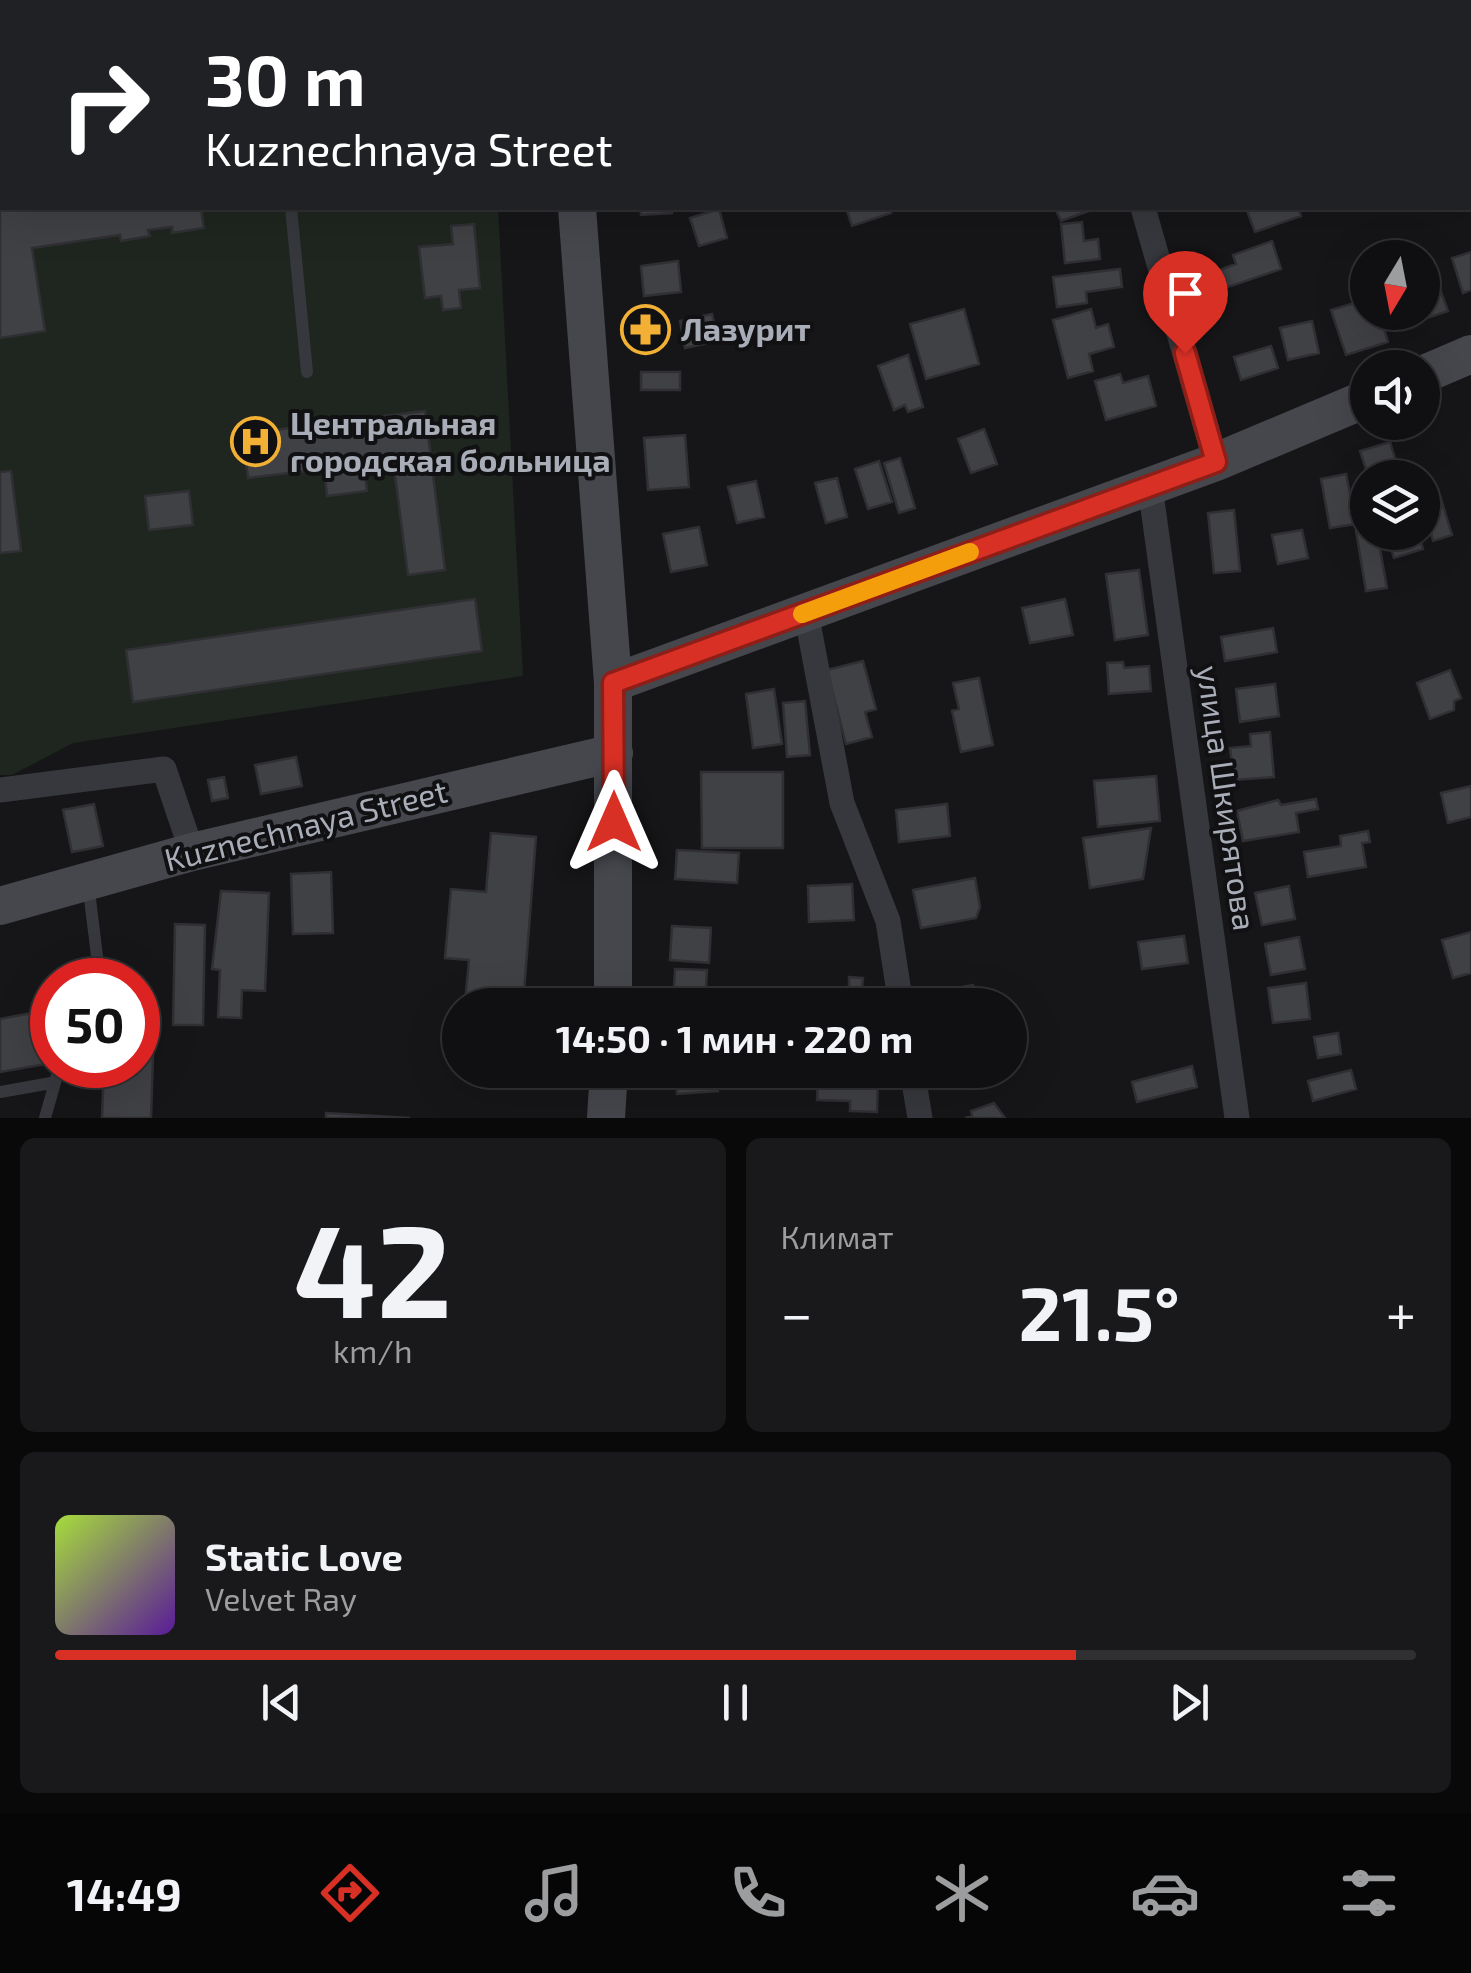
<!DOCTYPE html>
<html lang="ru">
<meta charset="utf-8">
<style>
body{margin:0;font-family:"Exo 2",sans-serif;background:#19191b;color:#f1f3f6;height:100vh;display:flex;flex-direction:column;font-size:38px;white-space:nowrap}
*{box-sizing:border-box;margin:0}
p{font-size:32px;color:#9c9d9f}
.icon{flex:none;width:55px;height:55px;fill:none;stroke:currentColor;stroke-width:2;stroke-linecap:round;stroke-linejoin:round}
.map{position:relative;height:1118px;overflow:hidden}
.drawer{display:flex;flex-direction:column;gap:20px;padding:20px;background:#09090a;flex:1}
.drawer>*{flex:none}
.banner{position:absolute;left:0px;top:0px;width:1472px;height:210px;box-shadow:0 10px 40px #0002,0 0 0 2px #303032;background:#202124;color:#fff;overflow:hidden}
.needle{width:65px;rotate:190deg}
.controls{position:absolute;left:1350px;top:240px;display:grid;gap:20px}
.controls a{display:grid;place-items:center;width:90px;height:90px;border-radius:50%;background:#101012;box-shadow:0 10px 40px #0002,0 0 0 2px #303032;font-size:50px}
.speed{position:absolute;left:30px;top:958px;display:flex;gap:20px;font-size:50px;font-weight:700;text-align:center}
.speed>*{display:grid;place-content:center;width:130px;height:130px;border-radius:50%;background:#101012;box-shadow:0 10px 40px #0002,0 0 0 2px #303032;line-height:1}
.speed .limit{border:15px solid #d22;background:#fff;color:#111}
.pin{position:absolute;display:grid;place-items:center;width:85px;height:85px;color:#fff;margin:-102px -42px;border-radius:50% 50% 50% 0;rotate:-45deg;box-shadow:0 0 10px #0007}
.pin .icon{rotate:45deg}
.me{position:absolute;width:110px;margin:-55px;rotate:0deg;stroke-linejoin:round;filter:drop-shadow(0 0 8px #0008)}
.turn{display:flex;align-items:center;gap:35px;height:210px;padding:0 40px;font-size:45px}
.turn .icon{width:130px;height:130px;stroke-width:2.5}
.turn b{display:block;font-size:70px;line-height:85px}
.big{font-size:75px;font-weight:700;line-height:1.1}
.drawer .tile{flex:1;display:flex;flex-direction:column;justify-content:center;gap:15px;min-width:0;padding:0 35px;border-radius:15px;background:#19191b}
.drawer .dial{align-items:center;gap:0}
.dial b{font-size:130px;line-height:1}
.song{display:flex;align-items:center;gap:30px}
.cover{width:120px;height:120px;border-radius:15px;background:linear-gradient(135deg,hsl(80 70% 55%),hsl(270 70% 35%))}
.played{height:10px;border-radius:5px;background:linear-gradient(90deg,#d93025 75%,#303032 75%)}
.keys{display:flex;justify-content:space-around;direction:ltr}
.heat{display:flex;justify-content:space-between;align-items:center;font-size:55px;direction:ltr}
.drawer .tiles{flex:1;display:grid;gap:20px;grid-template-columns:1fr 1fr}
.tile:last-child{grid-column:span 2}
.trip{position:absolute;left:442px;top:988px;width:585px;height:100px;border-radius:50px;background:#101012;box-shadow:0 10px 40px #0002,0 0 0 2px #303032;font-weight:700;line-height:100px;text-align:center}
.tabs{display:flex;height:160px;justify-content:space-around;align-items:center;background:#060607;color:#9c9d9f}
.tabs .icon{width:70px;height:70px}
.tabs .selected{color:#d93025}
.tabs b{font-size:45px;color:#f1f3f6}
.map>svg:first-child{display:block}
</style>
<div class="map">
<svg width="1471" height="1118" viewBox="0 0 1471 1118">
<rect width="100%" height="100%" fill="#161618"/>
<path fill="#1e261f" d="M0 102 2 208H498L523 676 73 743 12 775H0Z"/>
<path fill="#404145" stroke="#303034" stroke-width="2.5" d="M0 198 2 208H201L204 228 172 233V227L148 230 150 236 121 241 120 235 32 248 45 331 0 338Z
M640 208H672V213L641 215Z
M846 208H889L891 213 852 226Z
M1055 208H1097L1061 221Z
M1246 208H1298L1301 216 1255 232Z
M719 209 727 238 699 246 690 218Z
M1082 222 1084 241 1098 239 1100 259 1065 263 1061 224Z
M474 224 480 288 459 290 461 308 443 310 441 296 425 298 419 247 453 244 451 226Z
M1272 241 1281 269 1222 289 1216 271 1236 264 1233 255Z
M1471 252V290L1463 293 1452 258Z
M678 261 681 292 644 296 641 266Z
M1120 269 1122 287 1086 292 1087 303 1057 307 1053 277Z
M1434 273 1448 311 1421 320 1422 277Z
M1368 299V312H1379L1388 342 1346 355 1331 310Z
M964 309 979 364 926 379 910 324Z
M1091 309 1096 328 1108 324 1114 347 1089 354 1093 371 1068 378 1053 320Z
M712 314 718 341 685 348 680 321Z
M1312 321 1319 353 1288 360 1280 328Z
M1271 346 1278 368 1241 380 1234 357Z
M908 355 923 407 908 412 905 405 894 410 878 366Z
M641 372H680V390H641Z
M1120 374 1123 383 1148 376 1156 406 1106 420 1095 381Z
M425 411 445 570 408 575 393 460 364 464 367 491 327 496 324 469 248 478 242 434Z
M984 429 997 464 971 473 958 439Z
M685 435 689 487 648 490 644 438Z
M1390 442 1401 478H1369L1360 451Z
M900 458 915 508 899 513 884 463Z
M879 461 892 502 868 509 855 469Z
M11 471 21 551 0 553V472Z
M1346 474 1356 524 1330 528 1321 479Z
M837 478 847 517 826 523 815 483Z
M756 481 764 517 737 523 728 487Z
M1438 489 1452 535 1433 541 1422 494Z
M189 491 193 525 149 530 145 496Z
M1234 510 1240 571 1214 573 1208 513Z
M699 527 707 565 671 572 663 534Z
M1368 529 1377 532 1387 588 1366 591 1356 531Z
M1302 530 1308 558 1278 564 1272 535Z
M1386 532H1418L1423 549 1394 558Z
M1139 570 1148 635 1115 640 1106 574Z
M475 599 482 651 133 702 126 650Z
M1065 599 1073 635 1030 643 1022 608Z
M1273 628 1277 652 1225 661 1221 637Z
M863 661 876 709 865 712 872 737 846 744 827 670Z
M1123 662 1124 668 1149 666 1151 691 1109 694 1107 663Z
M1450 670 1461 698 1454 701V710L1430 719 1417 683Z
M979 678 993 745 961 752 952 711 959 709 953 683Z
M1275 684 1279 716 1240 722 1236 689Z
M774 689 782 744 753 748 746 694Z
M805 701 810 755 787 757 783 703Z
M1270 732 1274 777 1234 780 1230 748 1251 746 1250 734Z
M296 757 302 786 261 794 255 765Z
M701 772H783V848H702Z
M1156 776 1160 821 1098 827 1094 781Z
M224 777 228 798 212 801 208 780Z
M1471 786V817L1448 823 1441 793Z
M1316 799 1318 809 1296 813 1299 832 1243 841 1237 811 1278 800 1281 805Z
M94 804 103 846 72 852 63 810Z
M947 804 950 836 899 842 896 810Z
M1151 828 1143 879 1090 888 1083 838Z
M1368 831 1370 842 1362 843 1366 867 1308 877 1304 852 1341 846 1340 836Z
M491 833 536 837 523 1005 465 1003 469 960 445 958 451 889 486 892Z
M677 850 739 853 737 883 675 879Z
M331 872 333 933 293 934 291 874Z
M975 878 980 907 976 918 921 928 913 890Z
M852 884 854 920 809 922 808 886Z
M1289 886 1295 919 1262 925 1255 893Z
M221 891 269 893 265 991 242 990 241 1018 218 1017 220 970 212 969Z
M175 924 205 925 203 1025H173Z
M672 926 711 928 709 963 670 960Z
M1471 932V973L1453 978 1442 940Z
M1184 936 1188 963 1142 969 1138 942Z
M1299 937 1305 969 1271 975 1265 944Z
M675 969 707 970 705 1005H673Z
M849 977 863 978 862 989 884 991 883 1005H822L823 987 849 989Z
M1306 983 1310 1019 1273 1023 1268 988Z
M973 985 977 1005H934L931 993Z
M37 1012 46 1064 0 1072V1019Z
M1338 1033 1341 1054 1318 1058 1314 1037Z
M138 1055H153L151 1118H102L104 1065H138Z
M1192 1066 1197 1087 1137 1102 1132 1082Z
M676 1070H716L718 1091 677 1094Z
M1351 1070 1356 1089 1313 1101 1308 1081Z
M818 1076 878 1078 877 1112 850 1111V1101L817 1100Z
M994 1103 1005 1118H965L972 1116 971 1111Z
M326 1113 410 1118H326Z"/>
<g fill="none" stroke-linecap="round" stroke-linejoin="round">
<path stroke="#37383d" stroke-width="12" d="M0 155H2
M291 208 307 372
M88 883 100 980
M0 1092 51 1083
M45 1118 60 1065"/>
<path stroke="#37383d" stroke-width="25" d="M1084 0 1085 2
M0 74H2
M1143 208 1216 462
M1150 486 1237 1118
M806 612 842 803 888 921 901 1005
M0 790 164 769 192 852
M912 1070 920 1118"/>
<path stroke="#45474d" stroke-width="38" d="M562 0V2
M577 208 613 683V1005
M1422 375 1471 354
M613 683 1216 462 1368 398
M0 906 192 852 614 753
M606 1118 609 1070"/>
</g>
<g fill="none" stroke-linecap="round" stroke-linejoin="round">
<defs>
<path id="route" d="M614 822 613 683 1216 462 1185 353"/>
</defs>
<use href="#route" stroke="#8d1f18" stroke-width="25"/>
<use href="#route" stroke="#d93025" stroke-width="18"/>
<path stroke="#f59e0b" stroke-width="18" d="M802 614 970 552"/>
</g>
<defs>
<symbol id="pharmacy-ring" viewBox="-11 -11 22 22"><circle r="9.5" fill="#111113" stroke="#f2b134" stroke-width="1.5"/><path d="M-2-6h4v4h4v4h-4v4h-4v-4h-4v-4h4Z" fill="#f2b134"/></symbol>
<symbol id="hospital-ring" viewBox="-11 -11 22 22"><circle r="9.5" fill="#111113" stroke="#f2b134" stroke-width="1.5"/><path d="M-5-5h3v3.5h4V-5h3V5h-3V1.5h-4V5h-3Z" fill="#f2b134"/></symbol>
</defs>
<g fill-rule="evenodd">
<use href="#pharmacy-ring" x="618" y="302" width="55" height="55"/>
<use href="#hospital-ring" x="228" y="414" width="55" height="55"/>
</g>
<g text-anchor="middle" stroke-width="8" stroke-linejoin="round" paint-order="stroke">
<g font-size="32" font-weight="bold" fill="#a8adb8" stroke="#111113" text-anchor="start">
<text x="681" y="341">Лазурит</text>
<text x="290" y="435">Центральная<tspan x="290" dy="37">городская больница</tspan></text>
</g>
<g font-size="32" fill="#a8adb8" stroke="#111113">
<text transform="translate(1226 798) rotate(82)" y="11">улица Шкирятова</text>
<text transform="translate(306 826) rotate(-14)" y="11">Kuznechnaya Street</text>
</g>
</g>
</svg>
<div class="controls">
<a><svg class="needle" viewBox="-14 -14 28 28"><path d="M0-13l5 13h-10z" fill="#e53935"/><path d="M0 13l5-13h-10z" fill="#9c9d9f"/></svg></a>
<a><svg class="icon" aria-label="sound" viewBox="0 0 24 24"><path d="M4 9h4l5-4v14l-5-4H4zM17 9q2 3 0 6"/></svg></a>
<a><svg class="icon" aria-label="layers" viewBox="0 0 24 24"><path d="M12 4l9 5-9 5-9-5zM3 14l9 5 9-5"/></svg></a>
</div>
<div class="speed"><div class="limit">50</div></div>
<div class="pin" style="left:1185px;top:353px;background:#d93025"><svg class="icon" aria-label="arrive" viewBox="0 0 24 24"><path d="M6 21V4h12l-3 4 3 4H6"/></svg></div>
<svg class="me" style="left:614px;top:822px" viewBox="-20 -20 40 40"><path d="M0-17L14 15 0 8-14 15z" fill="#d93025" stroke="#fff" stroke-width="4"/></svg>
<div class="trip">14:50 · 1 мин · 220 m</div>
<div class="banner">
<div class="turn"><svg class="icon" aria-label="right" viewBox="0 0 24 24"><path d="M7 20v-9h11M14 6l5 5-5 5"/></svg><div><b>30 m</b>Kuznechnaya Street</div></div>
</div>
</div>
<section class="drawer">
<div class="tiles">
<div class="tile dial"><b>42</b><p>km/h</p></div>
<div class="tile"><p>Климат</p>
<div class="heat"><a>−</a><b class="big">21.5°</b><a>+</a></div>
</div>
<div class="tile">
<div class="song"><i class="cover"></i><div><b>Static Love</b><p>Velvet Ray</p></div></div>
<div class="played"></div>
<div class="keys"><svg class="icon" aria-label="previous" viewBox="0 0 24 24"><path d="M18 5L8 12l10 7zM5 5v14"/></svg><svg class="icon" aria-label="pause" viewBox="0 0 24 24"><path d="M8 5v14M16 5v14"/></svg><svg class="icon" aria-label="next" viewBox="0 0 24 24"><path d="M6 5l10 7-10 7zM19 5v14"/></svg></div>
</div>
</div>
</section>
<nav class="tabs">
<b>14:49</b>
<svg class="icon selected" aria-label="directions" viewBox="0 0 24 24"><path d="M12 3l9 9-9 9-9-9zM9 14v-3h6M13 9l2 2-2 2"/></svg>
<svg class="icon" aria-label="music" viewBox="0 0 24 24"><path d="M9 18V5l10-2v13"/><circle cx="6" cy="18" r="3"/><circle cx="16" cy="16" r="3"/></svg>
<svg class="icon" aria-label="phone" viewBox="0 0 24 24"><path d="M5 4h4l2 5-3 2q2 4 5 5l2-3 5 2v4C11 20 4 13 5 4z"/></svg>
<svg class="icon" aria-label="climate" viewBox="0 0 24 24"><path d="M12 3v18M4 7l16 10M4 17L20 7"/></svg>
<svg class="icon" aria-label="car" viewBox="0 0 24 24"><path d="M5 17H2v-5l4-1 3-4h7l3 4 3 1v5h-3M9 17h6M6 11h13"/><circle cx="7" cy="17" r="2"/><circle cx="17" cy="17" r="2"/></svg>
<svg class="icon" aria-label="filters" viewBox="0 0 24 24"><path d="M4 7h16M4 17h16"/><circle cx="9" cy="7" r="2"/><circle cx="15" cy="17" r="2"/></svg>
</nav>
